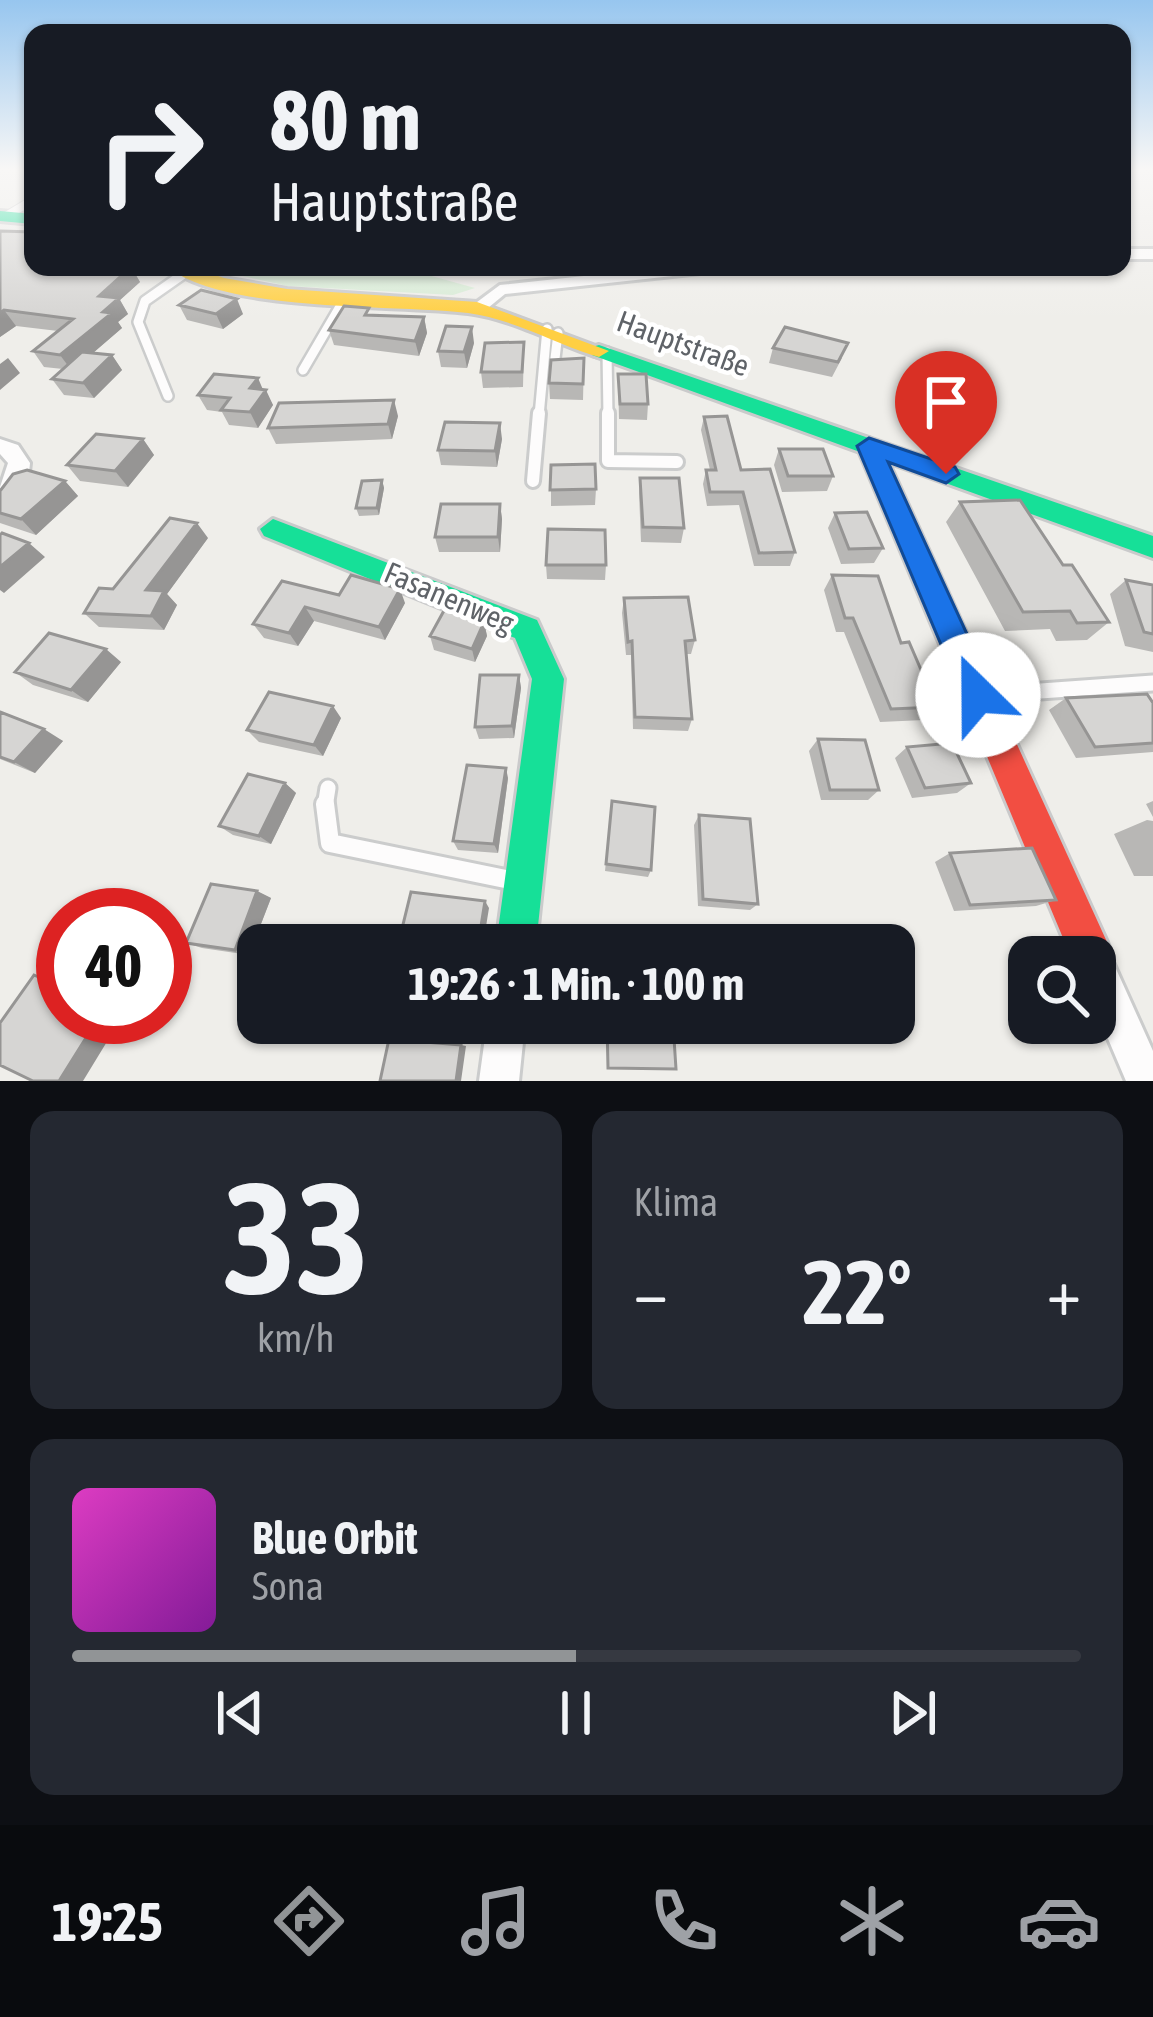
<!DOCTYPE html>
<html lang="de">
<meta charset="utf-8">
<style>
body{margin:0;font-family:"Asap Condensed",sans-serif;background:#242831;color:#f1f3f6;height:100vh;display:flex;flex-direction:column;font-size:45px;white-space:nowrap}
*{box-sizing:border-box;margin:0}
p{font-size:39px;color:#9ea1a6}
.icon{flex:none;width:66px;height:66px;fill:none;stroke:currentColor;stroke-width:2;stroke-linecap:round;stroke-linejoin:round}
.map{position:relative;height:1081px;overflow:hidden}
.details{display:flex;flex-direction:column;gap:30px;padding:30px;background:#0d0f14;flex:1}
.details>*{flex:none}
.hud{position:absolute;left:24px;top:24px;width:1107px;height:252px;border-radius:24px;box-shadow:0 3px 9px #0004;background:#171b24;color:#f1f3f6;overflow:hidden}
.fabs{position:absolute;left:1008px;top:936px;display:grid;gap:24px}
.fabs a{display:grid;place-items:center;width:108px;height:108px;border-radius:24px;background:#171b24;box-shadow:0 3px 9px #0004;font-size:60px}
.speed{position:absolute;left:36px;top:888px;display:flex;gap:24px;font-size:60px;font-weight:700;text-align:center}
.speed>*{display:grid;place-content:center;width:156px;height:156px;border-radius:50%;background:#171b24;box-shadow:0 3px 9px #0004;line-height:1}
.speed .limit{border:18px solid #d22;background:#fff;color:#111}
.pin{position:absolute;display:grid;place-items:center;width:102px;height:102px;color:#fff;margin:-123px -51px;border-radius:50% 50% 50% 0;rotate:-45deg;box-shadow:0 0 12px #0007}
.pin .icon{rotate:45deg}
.me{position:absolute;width:132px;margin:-66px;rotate:337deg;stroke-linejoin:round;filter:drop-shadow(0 0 9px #0008)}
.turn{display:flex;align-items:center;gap:42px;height:252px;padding:0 48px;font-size:54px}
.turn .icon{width:156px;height:156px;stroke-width:2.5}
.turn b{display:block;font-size:84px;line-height:102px}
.big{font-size:90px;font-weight:700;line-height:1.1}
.details .card{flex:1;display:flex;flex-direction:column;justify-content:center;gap:18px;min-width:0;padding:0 42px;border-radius:24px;background:#242831}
.details .dial{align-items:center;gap:0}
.dial b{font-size:156px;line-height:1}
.song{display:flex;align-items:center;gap:36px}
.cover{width:144px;height:144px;border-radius:18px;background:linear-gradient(135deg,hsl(310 70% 55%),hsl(290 70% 35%))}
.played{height:12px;border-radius:6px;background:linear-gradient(90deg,#919496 50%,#363941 50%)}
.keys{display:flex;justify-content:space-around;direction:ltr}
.heat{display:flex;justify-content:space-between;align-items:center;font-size:66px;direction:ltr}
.details .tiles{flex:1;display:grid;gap:30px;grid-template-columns:1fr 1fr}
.card:last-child{grid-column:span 2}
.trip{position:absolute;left:237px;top:924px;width:678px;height:120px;border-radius:24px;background:#171b24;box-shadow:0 3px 9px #0004;font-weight:700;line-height:120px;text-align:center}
.tab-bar{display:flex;height:192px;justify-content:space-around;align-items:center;background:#090b0e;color:#9ea1a6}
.tab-bar .icon{width:84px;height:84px}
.tab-bar .selected{color:#919496}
.tab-bar b{font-size:54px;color:#f1f3f6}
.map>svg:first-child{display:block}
</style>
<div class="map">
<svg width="1153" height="1081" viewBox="0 0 1153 1081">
<rect width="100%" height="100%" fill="#efeeea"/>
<path fill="#d8ebd6" d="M203 267H399L475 288 453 295 287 286Z"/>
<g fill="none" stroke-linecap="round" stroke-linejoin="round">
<defs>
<path id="lane-far4" d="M6 216 33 200
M178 278 187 272"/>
<path id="lane-far3" d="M607 352 608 416
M554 367 558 333
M303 370 345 298
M168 396 138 322 145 301 182 275
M539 416 547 329"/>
<path id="lane-far2" d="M608 413V461L677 462
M533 481 539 413"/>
<path id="lane-far1" d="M985 695 1153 683
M325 807 328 788"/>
<path id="lane" d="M325 804 330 843 510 880"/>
<path id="street" d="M1122 249H1153V259H1122Z
M667 267H718L710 272 505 294 483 312 469 308 500 285Z
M0 439 18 445 30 463C29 481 18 506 0 511V487L8 463 0 454Z
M1095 946 1108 951 1153 1051V1081H1126L1095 1008V957H1079L1082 951Z
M487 1023H525L519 1081H479Z"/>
<path id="fast" d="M0 211 33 214V224L0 221Z
M599 345 1153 536V558L592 355V347Z
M273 519 537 620 564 679 536 945H496L532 679 515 638 264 536 260 529Z"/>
<path id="slow" d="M167 267H193L224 278 287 289 477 302 609 351 599 357 592 355C553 342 509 318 468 313 391 304 228 313 167 267Z"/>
<path id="jam" d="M869 438 881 446 1107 942 1113 957 1107 972 1095 976V957H1071L857 446Z"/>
</defs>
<use href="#lane-far4" stroke="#cbcccc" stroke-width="10"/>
<use href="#lane-far3" stroke="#cbcccc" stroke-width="14"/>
<use href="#lane-far2" stroke="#cbcccc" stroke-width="18"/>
<use href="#lane-far1" stroke="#cbcccc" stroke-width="21"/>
<use href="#lane" stroke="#cbcccc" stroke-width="24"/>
<use href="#street" stroke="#cbcccc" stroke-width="6"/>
<use href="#fast" stroke="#cacacb" stroke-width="6"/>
<use href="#slow" stroke="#cacacb" stroke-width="6"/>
<use href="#jam" stroke="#cacacb" stroke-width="6"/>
<use href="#lane-far4" stroke="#fdfcfc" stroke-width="8"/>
<use href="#lane-far3" stroke="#fdfcfc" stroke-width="9"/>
<use href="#lane-far2" stroke="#fdfcfc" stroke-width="12"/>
<use href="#lane-far1" stroke="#fdfcfc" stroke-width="15"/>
<use href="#lane" stroke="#fdfcfc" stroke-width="18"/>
<use href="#street" fill="#fdfcfc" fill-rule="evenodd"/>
<use href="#fast" fill="#16e098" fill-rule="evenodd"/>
<use href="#slow" fill="#ffcf43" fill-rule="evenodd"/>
<use href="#jam" fill="#f24e42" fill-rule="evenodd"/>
</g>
<path fill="#b8b7b5" d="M0 231 33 267H131L140 282 120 300 128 314 118 322 122 328 93 353 112 355 122 370 94 398 64 395 52 379 63 369 44 367 33 351 58 331 16 326 0 337Z
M179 305 243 314 223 329 187 320Z
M371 315 424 317 427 333 419 356 334 345 329 330Z
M524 342 523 387 483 388 481 372Z
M474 343 467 368 441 367 438 351Z
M773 348 842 358 832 377 769 363Z
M584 358 583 400 550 399 549 383Z
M618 374 648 404 647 420 619 419Z
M263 389 273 405 258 428 229 425 222 412 207 410 198 395Z
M398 416 392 439 276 444 268 428Z
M704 417 795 552 790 566H754L739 505 707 506 703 484 706 470H710L701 430Z
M143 439 154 455 128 487 80 481 67 465Z
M502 439 497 467 441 465 438 450Z
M779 449 833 476 827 491 782 492 774 465Z
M551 465 596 489 595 505 551 506Z
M640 478 684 528 681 543 641 542 639 493Z
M382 480 384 488 379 515 359 516 356 508Z
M65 481 78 496 36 535 0 523V491Z
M960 502 1063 565 1109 622 1087 640 1056 641 1050 629 1005 631 946 522Z
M500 504 502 519 500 552H439L435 537Z
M835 513 883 548 874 563 841 564 828 528Z
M208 538 167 594 177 605 164 630 99 627 84 613 113 589Z
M546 565H606L605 580 547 579Z
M832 575 901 643 937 707 924 720 880 722 844 632H836L824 590Z
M1126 580 1153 585V652L1125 646 1110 594Z
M339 595 405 603 385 640 314 621 298 646 264 638 253 624Z
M624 598 695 640 691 654H686L692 719 688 731 633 729 631 655H626L622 613Z
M484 622 487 636 475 662 434 650 430 636Z
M121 662 88 702 33 685 15 672Z
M519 675 521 688 514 738 479 739 475 727Z
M1066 698 1153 700V752L1076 758 1049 710Z
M0 712 63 741 35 773 0 759Z
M341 718 323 756 259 742 247 730Z
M818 739 879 790 868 800H821L809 751Z
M907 747 971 783 957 793 912 798 895 758Z
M508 778 498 853 458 850 453 841Z
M285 783 296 793 271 844 233 835 219 826Z
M612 801 651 870 648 877 605 871Z
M1153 801V817L1146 804Z
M699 815 758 904 750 910 698 906 694 825Z
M1147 820 1153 821V876H1134L1114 834Z
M950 853 1056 900 1036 906 954 911 935 862Z
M257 891 271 898 249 955 202 948 186 943Z"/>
<path fill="#969594" d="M131 267 140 282 120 300 128 314 118 322 122 328 72 371 60 355 99 296Z
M237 299 243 314 223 329 216 314Z
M4 310 16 326 0 337V313Z
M424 317 427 333 419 356 415 341Z
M472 327 474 343 467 368 464 352Z
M112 355 122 370 94 398 83 383Z
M8 358 20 373 0 390V364Z
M258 378 264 392 266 390 273 405 258 428 250 412V388Z
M394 400 398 416 392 439 388 424Z
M500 423 502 439 497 467 495 451Z
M143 439 154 455 128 487 115 471Z
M382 480 384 488 379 515 377 508Z
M65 481 78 496 36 535 21 519Z
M500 504 502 519 500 552 498 537Z
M197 523 208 538 167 594 177 605 164 630 151 616 146 590Z
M29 543 45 557 4 593 0 590V567Z
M400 589 405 603 385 640 379 627Z
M305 607 314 621 298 646 289 633Z
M484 622 487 636 475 662 472 649Z
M106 649 121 662 88 702 71 690Z
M519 675 521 688 514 738 512 726Z
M333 706 341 718 323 756 314 745Z
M44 729 63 741 35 773 14 762Z
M506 768 508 778 498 853 494 844Z
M285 783 296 793 271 844 259 836Z
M257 891 271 898 249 955 235 950Z
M485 901 489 908 483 945H478Z
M34 975 63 981V988Z
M99 1017H122L83 1081H59Z
M461 1045 466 1046 461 1081H456Z"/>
<path fill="#d6d5d3" stroke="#969594" stroke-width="3" d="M0 231 33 232V234L28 238 33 239V267H131L99 296 119 298 103 312 112 313 60 355 33 351 73 319 4 310 0 313Z
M201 290 237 299 216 314 179 305Z
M344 306 369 308 365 315 424 317 415 341 329 330Z
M446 326 472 327 464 352 438 351Z
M785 327 848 343 838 362 773 348Z
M524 342 522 372H481L485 343Z
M82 352 112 355 83 383 52 379Z
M584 358 583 384 549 383 551 360Z
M214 374 258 378 250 388 266 390 250 412 221 410 230 398 198 395Z
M618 374H646L648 404H620Z
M394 400 388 424 268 428 279 403Z
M727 416 741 470 770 469 795 552 759 553 743 492H710L706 470H716L704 417Z
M445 422 500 423 495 451 438 450Z
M96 434 143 439 115 471 67 465Z
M779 449H823L833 476H788Z
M595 464 596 489 550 490 551 465Z
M27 470 65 481 21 519 0 513V491L13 474Z
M640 478H679L684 528 643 527Z
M382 480 377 508H356L362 481Z
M1020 500 1063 565H1072L1109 622 1077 623 1070 611 1023 612 960 502Z
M441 504H500L498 537H435Z
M867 512 883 548 849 549 835 513Z
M170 518 197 523 146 590 164 591 151 616 84 613 99 588 113 589Z
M548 529 605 530 606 565H546Z
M2 533 29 543 0 567V535Z
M351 575 400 589 379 627 305 607 289 633 253 624 282 581 339 595Z
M832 575 878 576 901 643 909 642 937 707 891 709 853 618H845Z
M1126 580 1153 585V634L1144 632Z
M688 597 695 640 685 641 692 719 635 717 632 641 628 642 624 598Z
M446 607 484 622 472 649 430 636Z
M49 633 106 649 71 690 15 672Z
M480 675H519L512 726 475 727Z
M269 692 333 706 314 745 247 730Z
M1147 694 1153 703V743L1095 747 1066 698Z
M0 712 44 729 14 762 0 757Z
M818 739 865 740 879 790H830Z
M952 743 971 783 925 788 907 747Z
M467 765 506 768 494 844 453 841Z
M248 774 285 783 259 836 219 826Z
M612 801 655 807 651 870 606 864Z
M699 815 750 819 758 904 703 899Z
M1032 848 1056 900 970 905 950 853Z
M211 884 257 891 235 950 186 943Z
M411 892 485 901 478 945H398Z
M34 975 63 988V1017H99L59 1081H33L0 1065V1023Z
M607 1023H673L676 1069 608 1068Z
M389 1039 461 1045 456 1081H380Z"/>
<linearGradient id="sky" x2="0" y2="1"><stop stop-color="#97c6ef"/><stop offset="0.53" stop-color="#f8f7f6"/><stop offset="1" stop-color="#f8f7f6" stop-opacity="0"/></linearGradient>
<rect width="1153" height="319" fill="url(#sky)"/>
<path fill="#1a73e8" stroke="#114b97" stroke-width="3" d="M869 438 955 467 959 474 946 483 888 462 995 695 990 706 978 710 967 706 857 446Z"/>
<g text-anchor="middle" stroke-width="9" stroke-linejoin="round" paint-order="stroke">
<g font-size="30" fill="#5f6368" stroke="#fff">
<text transform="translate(683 344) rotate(20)" y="10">Hauptstraße</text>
<text transform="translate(449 598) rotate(23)" y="10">Fasanenweg</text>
</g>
</g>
</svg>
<div class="fabs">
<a><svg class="icon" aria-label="search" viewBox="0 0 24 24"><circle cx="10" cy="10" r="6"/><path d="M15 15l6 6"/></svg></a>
</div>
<div class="speed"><div class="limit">40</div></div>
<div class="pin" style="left:946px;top:474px;background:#d93025"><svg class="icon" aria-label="arrive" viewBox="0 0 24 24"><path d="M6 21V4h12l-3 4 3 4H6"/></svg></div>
<svg class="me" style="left:978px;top:695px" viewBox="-20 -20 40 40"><circle r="19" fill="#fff"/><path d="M0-13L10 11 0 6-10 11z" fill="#1a73e8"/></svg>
<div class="trip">19:26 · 1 Min. · 100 m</div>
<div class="hud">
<div class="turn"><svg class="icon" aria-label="right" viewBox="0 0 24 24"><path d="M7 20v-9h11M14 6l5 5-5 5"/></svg><div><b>80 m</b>Hauptstraße</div></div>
</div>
</div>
<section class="details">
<div class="tiles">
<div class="card dial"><b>33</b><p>km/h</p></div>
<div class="card"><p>Klima</p>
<div class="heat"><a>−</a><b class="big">22°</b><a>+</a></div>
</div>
<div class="card">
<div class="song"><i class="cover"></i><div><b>Blue Orbit</b><p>Sona</p></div></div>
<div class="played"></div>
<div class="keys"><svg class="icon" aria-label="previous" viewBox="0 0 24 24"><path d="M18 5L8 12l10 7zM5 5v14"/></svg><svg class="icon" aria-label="pause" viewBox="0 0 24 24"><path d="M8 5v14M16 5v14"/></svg><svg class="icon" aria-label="next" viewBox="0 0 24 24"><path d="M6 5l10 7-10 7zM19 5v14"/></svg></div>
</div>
</div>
</section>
<nav class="tab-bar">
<b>19:25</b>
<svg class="icon selected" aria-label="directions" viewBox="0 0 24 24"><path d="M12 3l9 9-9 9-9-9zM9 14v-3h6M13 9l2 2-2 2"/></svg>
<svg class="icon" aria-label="music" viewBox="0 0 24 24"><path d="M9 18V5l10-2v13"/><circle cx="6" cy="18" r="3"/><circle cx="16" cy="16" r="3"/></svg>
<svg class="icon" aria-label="phone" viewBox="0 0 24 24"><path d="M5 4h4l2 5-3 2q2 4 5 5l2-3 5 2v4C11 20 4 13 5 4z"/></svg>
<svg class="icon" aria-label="climate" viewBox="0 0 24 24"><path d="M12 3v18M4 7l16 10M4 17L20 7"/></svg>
<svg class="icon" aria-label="car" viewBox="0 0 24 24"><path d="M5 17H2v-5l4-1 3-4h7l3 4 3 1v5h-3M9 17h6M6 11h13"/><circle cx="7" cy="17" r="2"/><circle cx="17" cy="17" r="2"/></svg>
</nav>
